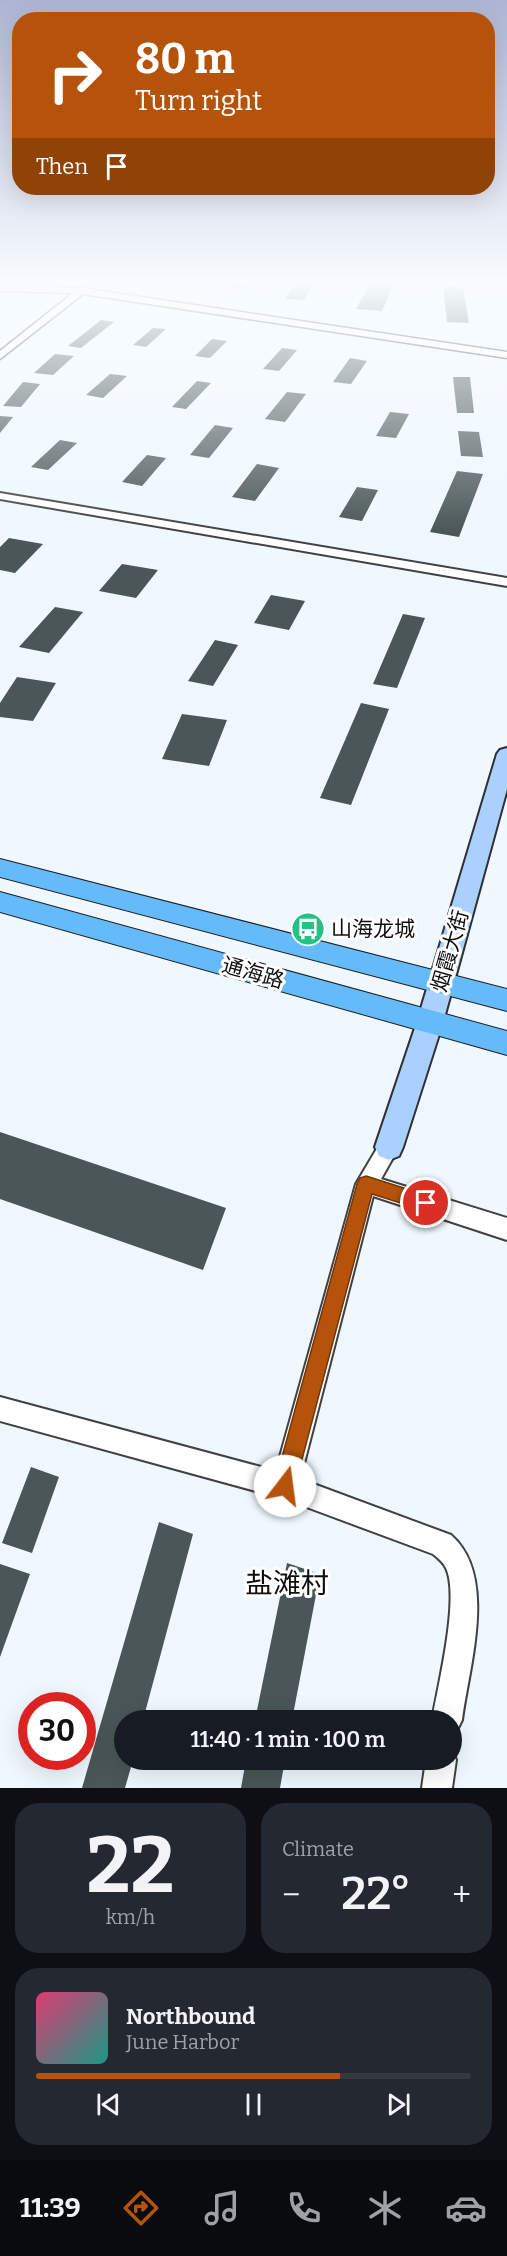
<!DOCTYPE html>
<meta charset="utf-8">
<style>
body{margin:0;font-family:Bitter,"Noto Sans SC",serif;background:#242831;color:#f1f3f6;height:100vh;display:flex;flex-direction:column;font-size:22px;white-space:nowrap}
*{box-sizing:border-box;margin:0}
p{font-size:20px;color:#9ea1a6}
.icon{flex:none;width:33px;height:33px;fill:none;stroke:currentColor;stroke-width:2;stroke-linecap:round;stroke-linejoin:round}
.map{position:relative;height:1788px;overflow:hidden}
.sheet{display:flex;flex-direction:column;gap:15px;padding:15px;background:#0d0f14;flex:1}
.sheet>*{flex:none}
.hud{position:absolute;left:12px;top:12px;width:483px;height:183px;border-radius:24px;box-shadow:0 6px 24px #0002;background:#b45309;color:#fff;overflow:hidden}
.speed{position:absolute;left:18px;top:1692px;display:flex;gap:12px;font-size:30px;font-weight:700;text-align:center}
.speed>*{display:grid;place-content:center;width:78px;height:78px;border-radius:50%;background:#171b24;box-shadow:0 6px 24px #0002;line-height:1}
.speed .limit{border:9px solid #d22;background:#fff;color:#111}
.pin{position:absolute;display:grid;place-items:center;width:51px;height:51px;color:#fff;margin:-26px;border:3px solid #fff;border-radius:50%;box-shadow:0 2px 6px #0007}
.me{position:absolute;width:66px;margin:-33px;rotate:15deg;stroke-linejoin:round;filter:drop-shadow(0 0 4px #0008)}
.turn{display:flex;align-items:center;gap:21px;height:126px;padding:0 24px;font-size:27px}
.turn .icon{width:78px;height:78px;stroke-width:2.5}
.turn b{display:block;font-size:42px;line-height:51px}
.then{display:flex;align-items:center;height:57px;padding:0 24px;background:#0003;gap:12px;font-size:22px}
.big{font-size:45px;font-weight:600;line-height:1.1}
.sheet .tile{flex:1;display:flex;flex-direction:column;justify-content:center;gap:9px;min-width:0;padding:0 21px;border-radius:24px;background:#242831}
.sheet .dial{align-items:center;gap:0}
.dial b{font-size:78px;line-height:1}
.song{display:flex;align-items:center;gap:18px}
.cover{width:72px;height:72px;border-radius:9px;background:linear-gradient(135deg,hsl(340 70% 55%),hsl(170 70% 35%))}
.played{height:6px;border-radius:3px;background:linear-gradient(90deg,#b45309 70%,#363941 70%)}
.keys{display:flex;justify-content:space-around;direction:ltr}
.heat{display:flex;justify-content:space-between;align-items:center;font-size:33px;direction:ltr}
.sheet .tiles{flex:1;display:grid;gap:15px;grid-template-columns:1fr 1fr}
.tile:last-child{grid-column:span 2}
.trip{position:absolute;left:114px;top:1710px;width:348px;height:60px;border-radius:30px;background:#171b24;box-shadow:0 6px 24px #0002;font-weight:600;line-height:60px;text-align:center}
.tab-bar{display:flex;height:96px;justify-content:space-around;align-items:center;background:#090b0e;color:#9ea1a6}
.tab-bar .icon{width:42px;height:42px}
.tab-bar .on{color:#b45309}
.tab-bar b{font-size:27px;color:#f1f3f6}
.map>svg:first-child{display:block}
</style>
<div class="map">
<svg width="507" height="1788" viewBox="0 0 507 1788">
<rect width="100%" height="100%" fill="#eff8ff"/>
<path fill="#4a5657" d="M234 283H249L244 289 230 288Z
M296 283H315L304 300 285 299Z
M370 283 394 284 382 311 356 309Z
M443 287H463L469 323 447 322Z
M101 320 114 322 81 348 68 346Z
M153 328 166 329 146 347 133 345Z
M212 339 227 341 210 358 195 356Z
M282 348 297 350 279 371 263 369Z
M55 354 74 356 53 375 34 373Z
M350 358 367 361 351 384 333 382Z
M110 374 127 376 103 398 86 395Z
M453 377H470L474 413H457Z
M197 381 211 383 186 409 172 407Z
M23 382 40 384 21 407 3 406Z
M287 392 306 394 285 422 265 419Z
M390 412 409 414 396 438 376 436Z
M0 416 13 417 0 433Z
M215 425 233 428 209 458 190 455Z
M458 431 479 432 483 457 461 456Z
M60 440 77 443 48 470 31 467Z
M147 455 166 458 142 486 122 482Z
M257 464 279 468 255 501 232 497Z
M457 471 483 474 459 537 430 532Z
M357 487 378 490 362 521 339 517Z
M9 538 43 544 15 573 0 570V547Z
M122 564 158 570 136 598 99 591Z
M271 595 305 601 289 630 254 623Z
M55 607 83 612 49 653 19 647Z
M403 614 425 618 397 688 373 684Z
M215 640 238 645 213 686 188 681Z
M17 677 56 683 33 721 0 717V703Z
M361 703 389 709 351 805 320 798Z
M182 714 227 720 209 766 162 759Z
M0 1132 226 1208 203 1270 0 1199Z
M31 1467 59 1477 32 1553 2 1543Z
M159 1522 193 1534 143 1720H124V1760H133L125 1788H82Z
M287 1563 320 1574 292 1720H255Z
M0 1564 30 1574 0 1657Z
M246 1760H285L280 1788H241Z"/>
<g fill="none" stroke-linecap="round" stroke-linejoin="round">
<defs>
<path id="minor" d="M0 493 507 578V586L0 499Z
M389 1138 396 1140 399 1147 381 1179 507 1218V1240L373 1196 300 1479 451 1535C498 1576 469 1666 462 1720L457 1730 452 1733V1720H432C438 1686 460 1597 446 1568 443 1562 438 1558 433 1554L285 1499 0 1421V1397L276 1471 356 1184 382 1140Z
M452 1749 456 1760 452 1788H422L426 1760H452Z"/>
<path id="tertiary" d="M0 285 79 288 84 286 88 289 507 352V358L83 294 0 359V351L73 293 0 291Z"/>
<path id="secondary" d="M507 748V789L443 1022 403 1147 399 1156 389 1160 379 1156 375 1147 417 1022 497 754 500 750Z"/>
<path id="primary" d="M0 859 507 989V1011L0 877Z
M0 892 507 1031V1055L0 912Z"/>
</defs>
<use href="#minor" stroke="#414141" stroke-width="4"/>
<use href="#tertiary" stroke="#414141" stroke-width="3"/>
<use href="#secondary" stroke="#303030" stroke-width="4"/>
<use href="#primary" stroke="#1f1f1f" stroke-width="2"/>
<use href="#minor" fill="#fff" fill-rule="evenodd"/>
<use href="#tertiary" fill="#fff" fill-rule="evenodd"/>
<use href="#secondary" fill="#aad0ff" fill-rule="evenodd"/>
<use href="#primary" fill="#65bbf9" fill-rule="evenodd"/>
</g>
<linearGradient id="sky" x2="0" y2="1"><stop stop-color="#aeb5d3"/><stop offset="0.53" stop-color="#f8fcff"/><stop offset="1" stop-color="#f8fcff" stop-opacity="0"/></linearGradient>
<rect width="507" height="533" fill="url(#sky)"/>
<path fill="#b45309" stroke="#753606" stroke-width="1.5" d="M366 1176 426 1195 433 1197 435 1203 433 1209 426 1211 372 1194 295 1486 292 1494 285 1497 277 1494 274 1486 357 1184 360 1178Z"/>
<defs>
<symbol id="bus-disc" viewBox="-11 -11 22 22"><circle r="9.5" fill="#24c084" stroke="#fff"/><path d="M-5-6H5V4H4V6H2V4H-2V6H-4V4H-5ZM-3.5-4V0h7V-4ZM-3.5 1.2v1.5H-2V1.2ZM2 1.2v1.5H3.5V1.2Z" fill="#fff"/></symbol>
</defs>
<g fill-rule="evenodd">
<use href="#bus-disc" x="289" y="910" width="38" height="38"/>
</g>
<g text-anchor="middle" stroke-width="6" stroke-linejoin="round" paint-order="stroke">
<g font-size="21" fill="#0e0e0e" stroke="#fff" text-anchor="start">
<text x="331" y="936">山海龙城</text>
</g>
<g font-size="21" fill="#0e0e0e" stroke="#fff">
<text transform="translate(450 951) rotate(-74)" y="7">烟霞大街</text>
<text transform="translate(253 973) rotate(16)" y="7">通海路</text>
</g>
<g font-size="28" fill="#0e0e0e" stroke="#fff">
<text x="287" y="1593">盐滩村</text>
</g>
</g>
</svg>
<div class="speed"><div class="limit">30</div></div>
<div class="pin" style="left:426px;top:1203px;background:#d93025"><svg class="icon" aria-label="arrive" viewBox="0 0 24 24"><path d="M6 21V4h12l-3 4 3 4H6"/></svg></div>
<svg class="me" style="left:285px;top:1486px" viewBox="-20 -20 40 40"><circle r="19" fill="#fff"/><path d="M0-13L10 11 0 6-10 11z" fill="#b45309"/></svg>
<div class="trip">11:40 · 1 min · 100 m</div>
<div class="hud">
<div class="turn"><svg class="icon" aria-label="right" viewBox="0 0 24 24"><path d="M7 20v-9h11M14 6l5 5-5 5"/></svg><div><b>80 m</b>Turn right</div></div>
<div class="then">Then<svg class="icon" aria-label="arrive" viewBox="0 0 24 24"><path d="M6 21V4h12l-3 4 3 4H6"/></svg></div>
</div>
</div>
<section class="sheet">
<div class="tiles">
<div class="tile dial"><b>22</b><p>km/h</p></div>
<div class="tile"><p>Climate</p>
<div class="heat"><a>−</a><b class="big">22°</b><a>+</a></div>
</div>
<div class="tile">
<div class="song"><i class="cover"></i><div><b>Northbound</b><p>June Harbor</p></div></div>
<div class="played"></div>
<div class="keys"><svg class="icon" aria-label="previous" viewBox="0 0 24 24"><path d="M18 5L8 12l10 7zM5 5v14"/></svg><svg class="icon" aria-label="pause" viewBox="0 0 24 24"><path d="M8 5v14M16 5v14"/></svg><svg class="icon" aria-label="next" viewBox="0 0 24 24"><path d="M6 5l10 7-10 7zM19 5v14"/></svg></div>
</div>
</div>
</section>
<nav class="tab-bar">
<b>11:39</b>
<svg class="icon on" aria-label="directions" viewBox="0 0 24 24"><path d="M12 3l9 9-9 9-9-9zM9 14v-3h6M13 9l2 2-2 2"/></svg>
<svg class="icon" aria-label="music" viewBox="0 0 24 24"><path d="M9 18V5l10-2v13"/><circle cx="6" cy="18" r="3"/><circle cx="16" cy="16" r="3"/></svg>
<svg class="icon" aria-label="phone" viewBox="0 0 24 24"><path d="M5 4h4l2 5-3 2q2 4 5 5l2-3 5 2v4C11 20 4 13 5 4z"/></svg>
<svg class="icon" aria-label="climate" viewBox="0 0 24 24"><path d="M12 3v18M4 7l16 10M4 17L20 7"/></svg>
<svg class="icon" aria-label="car" viewBox="0 0 24 24"><path d="M5 17H2v-5l4-1 3-4h7l3 4 3 1v5h-3M9 17h6M6 11h13"/><circle cx="7" cy="17" r="2"/><circle cx="17" cy="17" r="2"/></svg>
</nav>
